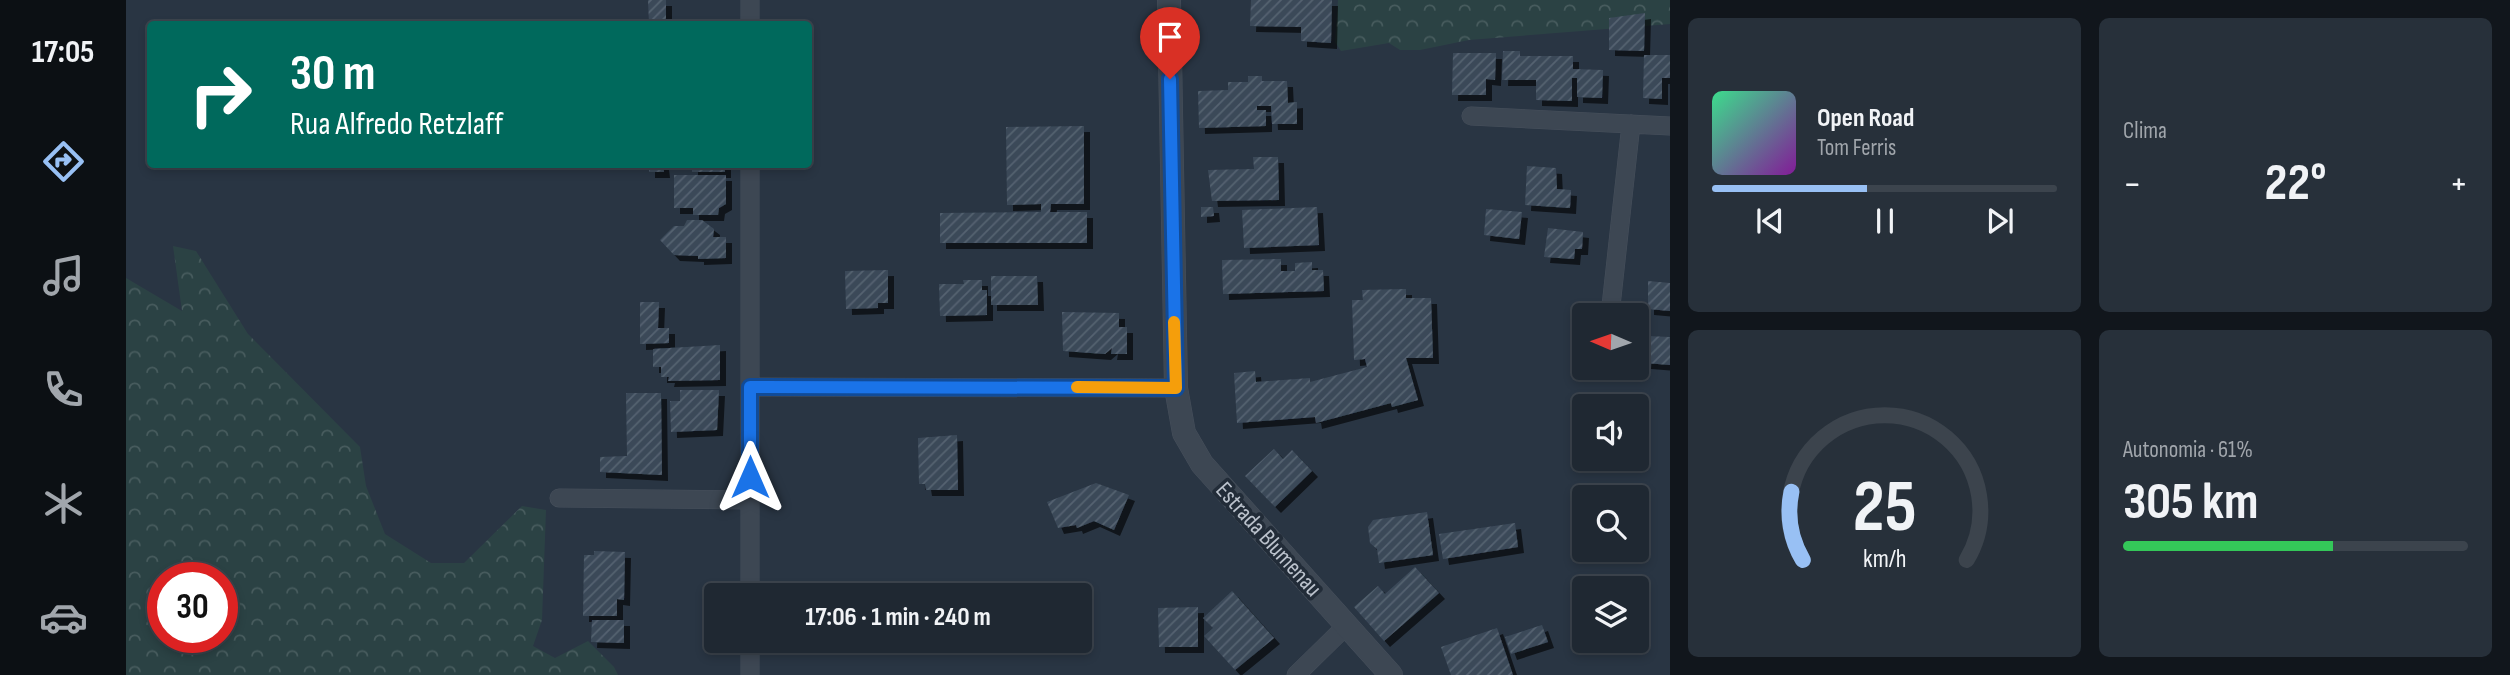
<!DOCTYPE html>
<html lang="pt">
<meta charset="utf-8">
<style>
body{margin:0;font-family:"Sofia Sans Condensed",sans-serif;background:#27303a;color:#f1f3f6;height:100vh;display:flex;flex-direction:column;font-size:26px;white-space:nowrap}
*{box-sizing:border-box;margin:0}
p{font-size:23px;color:#a1a6ac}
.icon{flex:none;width:38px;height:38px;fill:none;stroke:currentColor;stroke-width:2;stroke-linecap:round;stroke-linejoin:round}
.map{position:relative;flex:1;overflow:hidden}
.drawer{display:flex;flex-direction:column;gap:18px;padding:18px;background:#11161c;width:840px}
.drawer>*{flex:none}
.banner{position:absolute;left:21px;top:21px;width:665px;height:147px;border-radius:7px;box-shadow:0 4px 10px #0003,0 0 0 2px #3c444d;background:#00695c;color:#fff;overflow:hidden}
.needle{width:46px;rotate:272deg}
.controls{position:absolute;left:1446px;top:303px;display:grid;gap:14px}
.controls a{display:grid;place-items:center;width:77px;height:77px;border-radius:7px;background:#1f2832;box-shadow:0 4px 10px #0003,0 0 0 2px #3c444d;font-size:35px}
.speed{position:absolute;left:21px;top:562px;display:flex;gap:14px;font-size:35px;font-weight:700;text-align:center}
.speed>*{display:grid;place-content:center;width:91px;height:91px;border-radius:50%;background:#1f2832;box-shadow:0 4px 10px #0003,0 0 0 2px #3c444d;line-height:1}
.speed .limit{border:10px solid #d22;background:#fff;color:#111}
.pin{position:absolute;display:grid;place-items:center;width:60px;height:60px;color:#fff;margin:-72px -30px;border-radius:50% 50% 50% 0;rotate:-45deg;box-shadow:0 0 7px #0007}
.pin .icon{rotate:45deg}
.me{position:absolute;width:77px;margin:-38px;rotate:0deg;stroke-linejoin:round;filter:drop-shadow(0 0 5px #0008)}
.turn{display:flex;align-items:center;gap:24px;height:147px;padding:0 28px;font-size:32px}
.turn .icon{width:91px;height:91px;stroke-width:2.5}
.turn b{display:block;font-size:49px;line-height:60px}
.big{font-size:52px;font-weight:700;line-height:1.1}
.drawer .widget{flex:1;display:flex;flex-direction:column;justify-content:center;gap:10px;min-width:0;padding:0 24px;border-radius:10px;background:#27303a}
.drawer .dial{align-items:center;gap:0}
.dial svg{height:182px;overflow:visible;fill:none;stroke:#3c444d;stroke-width:7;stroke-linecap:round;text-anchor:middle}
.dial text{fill:#f1f3f6;stroke:none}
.song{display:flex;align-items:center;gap:21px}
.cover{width:84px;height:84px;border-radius:10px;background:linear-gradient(135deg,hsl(150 70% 55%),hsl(290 70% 35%))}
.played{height:7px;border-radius:4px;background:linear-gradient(90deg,#98c0f4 45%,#3c444d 45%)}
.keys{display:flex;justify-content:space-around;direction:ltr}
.heat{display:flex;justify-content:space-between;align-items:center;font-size:38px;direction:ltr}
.charge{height:10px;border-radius:5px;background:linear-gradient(90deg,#34c759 61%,#3c444d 0)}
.drawer .tiles{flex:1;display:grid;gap:18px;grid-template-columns:repeat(2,1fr)}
.trip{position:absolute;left:578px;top:583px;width:388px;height:70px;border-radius:7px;background:#1f2832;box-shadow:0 4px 10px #0003,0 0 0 2px #3c444d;font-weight:700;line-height:70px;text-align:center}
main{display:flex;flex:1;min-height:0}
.tab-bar{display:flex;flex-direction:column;width:126px;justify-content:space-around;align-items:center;background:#0c1014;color:#a1a6ac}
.tab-bar .icon{width:49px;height:49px}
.tab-bar .on{color:#98c0f4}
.tab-bar b{font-size:32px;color:#f1f3f6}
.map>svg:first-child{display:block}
</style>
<main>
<nav class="tab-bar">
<b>17:05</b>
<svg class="icon on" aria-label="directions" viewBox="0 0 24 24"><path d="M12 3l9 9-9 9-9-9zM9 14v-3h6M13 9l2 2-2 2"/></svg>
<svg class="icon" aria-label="music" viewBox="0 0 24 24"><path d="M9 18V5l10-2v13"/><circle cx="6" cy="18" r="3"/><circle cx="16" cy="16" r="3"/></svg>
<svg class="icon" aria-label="phone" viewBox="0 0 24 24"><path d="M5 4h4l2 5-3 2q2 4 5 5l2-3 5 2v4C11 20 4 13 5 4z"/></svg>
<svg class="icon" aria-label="climate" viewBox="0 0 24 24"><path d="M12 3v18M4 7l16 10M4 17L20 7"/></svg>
<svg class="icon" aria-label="car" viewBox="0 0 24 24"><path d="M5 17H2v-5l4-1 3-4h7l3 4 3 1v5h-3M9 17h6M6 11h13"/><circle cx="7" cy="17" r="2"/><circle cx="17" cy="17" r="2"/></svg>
</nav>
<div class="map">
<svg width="1544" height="675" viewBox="0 0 1544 675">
<defs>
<pattern id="forest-crowns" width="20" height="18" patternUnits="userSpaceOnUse" patternTransform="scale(1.75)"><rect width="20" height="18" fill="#2b4244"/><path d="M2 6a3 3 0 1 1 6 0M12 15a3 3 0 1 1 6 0" fill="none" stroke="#485c5e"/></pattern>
<pattern id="building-hatch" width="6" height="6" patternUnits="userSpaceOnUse" patternTransform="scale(1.75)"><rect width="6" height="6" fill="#3b4959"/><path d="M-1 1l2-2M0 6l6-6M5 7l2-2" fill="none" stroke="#556270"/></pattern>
<filter id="shadow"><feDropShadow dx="6" dy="6" stdDeviation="0" flood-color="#0009"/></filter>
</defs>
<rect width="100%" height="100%" fill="#293543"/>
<path fill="url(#forest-crowns)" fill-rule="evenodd" d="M1212 0H1544V24L1343 40 1294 50H1274L1263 43 1215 51 1209 42Z
M47 246 70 251 122 334 234 447 240 486 259 534 305 563H338L396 506 420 510 416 620 407 646 429 658 462 641 488 667 492 675H0V278L56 311ZM37 578H96V637H37Z"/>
<path fill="url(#building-hatch)" filter="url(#shadow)" d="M522 0H540V24H523Z
M1125 0H1206L1205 43 1175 41V27L1124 26Z
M1519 13 1518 51 1483 50V18Z
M1377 51H1394V56H1447V69L1477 70 1476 98 1451 97V78H1446V101L1410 100V80H1376Z
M1327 53H1370L1369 80 1360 79V95H1326Z
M1518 55H1544V78H1536V99L1517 98Z
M1122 76H1136V81H1161L1162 103 1171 102V124H1146L1145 106H1131V110H1140V126L1073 128 1072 91 1102 90V82H1122Z
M958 126V204H925L924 212H961V243H814V213L915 212V204L881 205 880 127Z
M1127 157H1152L1153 200 1086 201 1082 170 1128 169Z
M523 164H537L538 172H523Z
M566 164H599V172H566Z
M1401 166 1430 168 1431 189 1445 190 1444 208 1399 205Z
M548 175H600V204L593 208 592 215H567V208H548Z
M1075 207H1087L1088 216 1075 217Z
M1191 207 1193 245 1118 248 1116 210Z
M1360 209 1396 212 1393 239 1358 235Z
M561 220H576L588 229 587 237H600V258L572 259V256L548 255 534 240 548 226H558Z
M1422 228 1457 232 1456 249H1449L1448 259 1418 257Z
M1155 259V271H1169V263L1186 262V270H1197L1198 291 1097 294 1096 260Z
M762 270V303H752V308L720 309 719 271Z
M865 276H911L912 305H865Z
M837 280H856V290H861V315L814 316 813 284H838Z
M1522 281 1544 283V311L1522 309Z
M1280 289V298H1305L1307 358H1280L1292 400 1266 407 1265 403 1190 423 1189 417 1111 423 1108 373 1129 371 1130 382 1184 378V382L1241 367 1239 359 1228 360 1226 300H1237L1236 290Z
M514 302H533L532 328H543V343L514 344Z
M936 312 993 313V327H1001V354H985L986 348 979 354 937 351Z
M1521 336 1544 337V365L1519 363Z
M594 345V380L542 381 543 377H535V367H527V349Z
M554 390H593L591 430 545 432 544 401H554Z
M500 393H535L536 475 474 472V457L501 456Z
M831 435 832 490H800L799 484H793L792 438Z
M1148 449 1157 459 1166 450 1186 471 1149 507 1119 476Z
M970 483 1003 495 988 530 968 521 951 528 950 525 932 528 921 502Z
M1301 512 1307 555 1253 563 1251 549 1244 543 1242 527 1247 520Z
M1389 523 1392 547 1317 559 1313 534Z
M468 551 499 552 498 600 491 599V616H457L458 555H468Z
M1289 567 1313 593 1258 641 1228 607 1252 586 1259 594Z
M1106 591 1148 638 1109 670 1078 636 1087 628 1077 618Z
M1072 607V647H1033L1032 608Z
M466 620H498V643L465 642Z
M1416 625 1422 642 1385 654 1379 637Z
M1371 628 1387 675H1325L1315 647Z"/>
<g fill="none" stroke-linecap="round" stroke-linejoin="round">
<defs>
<path id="minor" d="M624 24V0
M1345 116 1544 126
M1484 315 1505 124
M624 387 1050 388
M433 498 624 500
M624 595V164
M624 675V640
M1170 675 1220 626"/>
<path id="tertiary" d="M1043 0 1050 388 1058 433 1076 464 1265 675"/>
</defs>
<use href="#minor" stroke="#47505c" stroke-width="19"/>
<use href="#tertiary" stroke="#47505c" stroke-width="24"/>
<use href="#minor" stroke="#3d4753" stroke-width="18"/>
<use href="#tertiary" stroke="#3d4753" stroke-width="23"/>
</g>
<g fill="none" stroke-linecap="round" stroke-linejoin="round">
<defs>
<path id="route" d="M624 477V387L1050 388 1044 79"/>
</defs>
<use href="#route" stroke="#114b97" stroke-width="18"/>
<use href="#route" stroke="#1a73e8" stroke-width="12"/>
<path stroke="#f59e0b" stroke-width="12" d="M951 387 1050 388 1048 322"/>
</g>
<g text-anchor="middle" stroke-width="7" stroke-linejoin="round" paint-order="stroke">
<g font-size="24" fill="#bbc2cc" stroke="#222c38">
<text transform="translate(1143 539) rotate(48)" y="8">Estrada Blumenau</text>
</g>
</g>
</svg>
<div class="controls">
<a><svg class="needle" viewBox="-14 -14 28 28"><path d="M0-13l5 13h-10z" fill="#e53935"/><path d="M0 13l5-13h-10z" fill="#a1a6ac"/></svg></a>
<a><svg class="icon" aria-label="sound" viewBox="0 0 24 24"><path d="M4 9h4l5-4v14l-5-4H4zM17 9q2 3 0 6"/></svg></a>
<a><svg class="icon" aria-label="search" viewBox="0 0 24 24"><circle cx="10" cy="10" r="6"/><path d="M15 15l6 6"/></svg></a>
<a><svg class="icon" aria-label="layers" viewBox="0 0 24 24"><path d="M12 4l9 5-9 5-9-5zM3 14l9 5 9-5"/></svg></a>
</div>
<div class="speed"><div class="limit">30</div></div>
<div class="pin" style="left:1044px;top:79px;background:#d93025"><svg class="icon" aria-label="arrive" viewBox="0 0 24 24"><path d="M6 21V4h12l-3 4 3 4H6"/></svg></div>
<svg class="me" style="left:624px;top:477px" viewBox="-20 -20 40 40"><path d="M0-17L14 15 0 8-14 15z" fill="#1a73e8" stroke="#fff" stroke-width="4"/></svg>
<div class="trip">17:06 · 1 min · 240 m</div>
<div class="banner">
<div class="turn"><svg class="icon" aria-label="right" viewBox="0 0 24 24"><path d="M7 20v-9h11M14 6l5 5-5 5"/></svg><div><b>30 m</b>Rua Alfredo Retzlaff</div></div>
</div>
</div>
<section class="drawer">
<div class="tiles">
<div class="widget">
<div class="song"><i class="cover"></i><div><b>Open Road</b><p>Tom Ferris</p></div></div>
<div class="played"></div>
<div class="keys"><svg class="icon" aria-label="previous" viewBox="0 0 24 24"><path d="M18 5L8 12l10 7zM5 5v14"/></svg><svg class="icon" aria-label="pause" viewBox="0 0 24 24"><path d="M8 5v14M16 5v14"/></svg><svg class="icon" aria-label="next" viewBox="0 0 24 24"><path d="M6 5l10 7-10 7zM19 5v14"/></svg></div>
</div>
<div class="widget"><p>Clima</p>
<div class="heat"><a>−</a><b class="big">22°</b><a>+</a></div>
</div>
<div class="widget dial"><svg viewBox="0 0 100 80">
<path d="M14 69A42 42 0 1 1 86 69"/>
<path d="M14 69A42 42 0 0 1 9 39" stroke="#98c0f4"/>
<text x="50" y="56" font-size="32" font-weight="700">25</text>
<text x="50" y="72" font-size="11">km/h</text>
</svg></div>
<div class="widget"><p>Autonomia · 61%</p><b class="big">305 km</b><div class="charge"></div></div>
</div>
</section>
</main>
